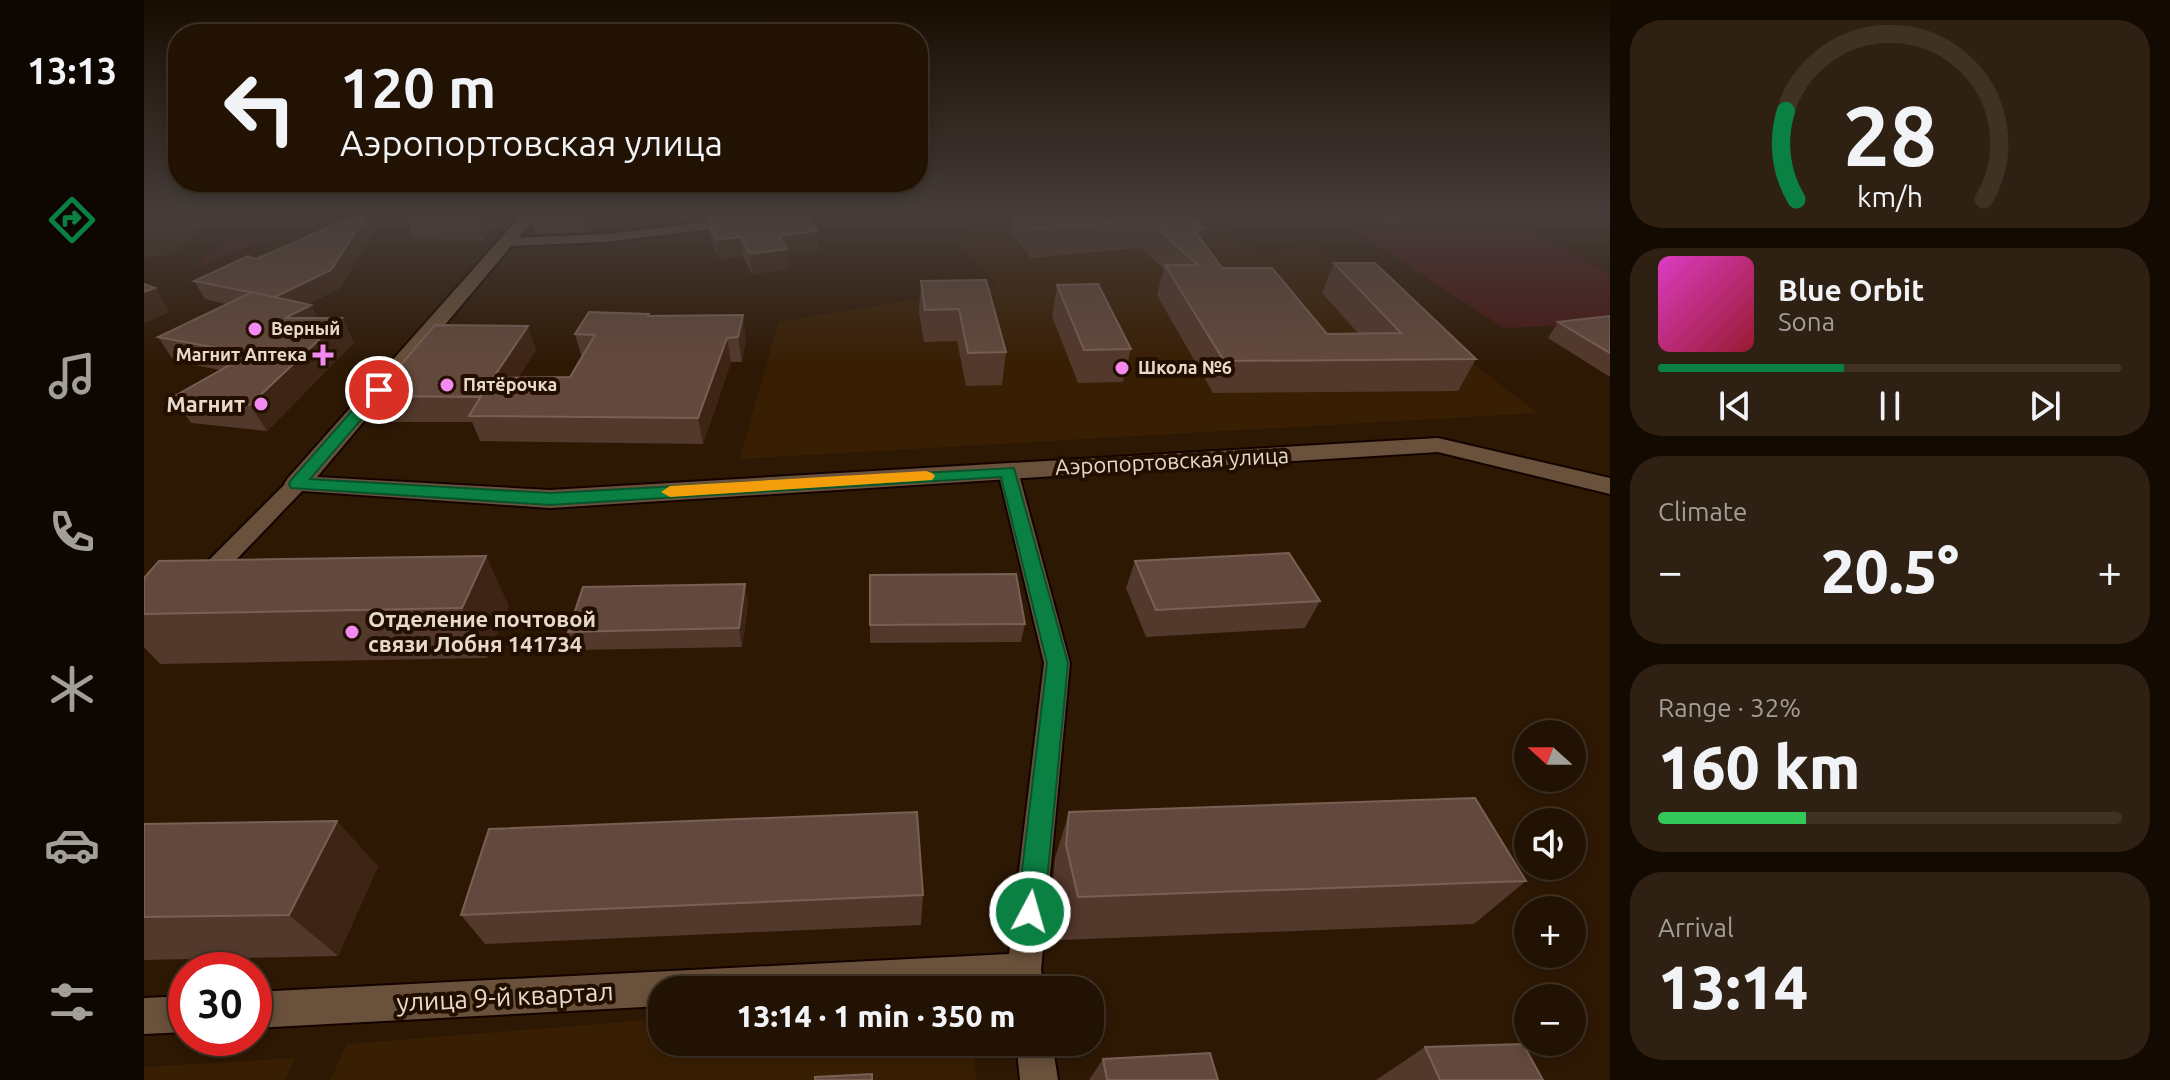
<!DOCTYPE html>
<meta charset="utf-8">
<style>
body{margin:0;font-family:Ubuntu,sans-serif;background:#2e2012;color:#f1f3f6;height:100vh;display:flex;flex-direction:column;font-size:30px;white-space:nowrap}
*{box-sizing:border-box;margin:0}
p{font-size:26px;color:#a29e9a}
.icon{flex:none;width:44px;height:44px;fill:none;stroke:currentColor;stroke-width:2;stroke-linecap:round;stroke-linejoin:round}
.map{position:relative;flex:1;overflow:hidden}
.side{display:flex;flex-direction:column;gap:20px;padding:20px;background:#130a02;width:560px}
.side>*{flex:none}
.top-card{position:absolute;left:24px;top:24px;width:760px;height:168px;border-radius:32px;box-shadow:0 4px 12px #0003,0 0 0 2px #3f3225;background:#221203;color:#f1f3f6;overflow:hidden}
.needle{width:52px;rotate:291deg}
.fabs{position:absolute;left:1370px;top:720px;display:grid;gap:16px}
.fabs a{display:grid;place-items:center;width:72px;height:72px;border-radius:50%;background:#221203;box-shadow:0 4px 12px #0003,0 0 0 2px #3f3225;font-size:40px}
.speed{position:absolute;left:24px;top:952px;display:flex;gap:16px;font-size:40px;font-weight:700;text-align:center}
.speed>*{display:grid;place-content:center;width:104px;height:104px;border-radius:50%;background:#221203;box-shadow:0 4px 12px #0003,0 0 0 2px #3f3225;line-height:1}
.speed .limit{border:12px solid #d22;background:#fff;color:#111}
.pin{position:absolute;display:grid;place-items:center;width:68px;height:68px;color:#fff;margin:-34px;border:4px solid #fff;border-radius:50%;box-shadow:0 2px 8px #0007}
.me{position:absolute;width:88px;margin:-44px;rotate:6deg;stroke-linejoin:round;filter:drop-shadow(0 0 6px #0008)}
.turn{display:flex;align-items:center;gap:28px;height:168px;padding:0 40px;font-size:36px}
.turn .icon{width:104px;height:104px;stroke-width:2.5}
.turn b{display:block;font-size:56px;line-height:68px}
.big{font-size:60px;font-weight:800;line-height:1.1}
.side .card{flex:1;display:flex;flex-direction:column;justify-content:center;gap:12px;min-width:0;padding:0 28px;border-radius:32px;background:#2e2012}
.side .dial{align-items:center;gap:0}
.dial svg{height:208px;overflow:visible;fill:none;stroke:#3f3225;stroke-width:7;stroke-linecap:round;text-anchor:middle}
.dial text{fill:#f1f3f6;stroke:none}
.song{display:flex;align-items:center;gap:24px}
.cover{width:96px;height:96px;border-radius:12px;background:linear-gradient(135deg,hsl(310 70% 55%),hsl(350 70% 35%))}
.played{height:8px;border-radius:4px;background:linear-gradient(90deg,#0b8043 40%,#3f3225 40%)}
.keys{display:flex;justify-content:space-around;direction:ltr}
.heat{display:flex;justify-content:space-between;align-items:center;font-size:44px;direction:ltr}
.charge{height:12px;border-radius:6px;background:linear-gradient(90deg,#34c759 32%,#3f3225 0)}
.trip{position:absolute;left:504px;top:976px;width:456px;height:80px;border-radius:32px;background:#221203;box-shadow:0 4px 12px #0003,0 0 0 2px #3f3225;font-weight:800;line-height:80px;text-align:center}
main{display:flex;flex:1;min-height:0}
.tab-bar{display:flex;flex-direction:column;width:144px;justify-content:space-around;align-items:center;background:#0e0701;color:#a29e9a}
.tab-bar .icon{width:56px;height:56px}
.tab-bar .current{color:#0b8043}
.tab-bar b{font-size:36px;color:#f1f3f6}
.map>svg:first-child{display:block}
</style>
<main>
<nav class="tab-bar">
<b>13:13</b>
<svg class="icon current" aria-label="directions" viewBox="0 0 24 24"><path d="M12 3l9 9-9 9-9-9zM9 14v-3h6M13 9l2 2-2 2"/></svg>
<svg class="icon" aria-label="music" viewBox="0 0 24 24"><path d="M9 18V5l10-2v13"/><circle cx="6" cy="18" r="3"/><circle cx="16" cy="16" r="3"/></svg>
<svg class="icon" aria-label="phone" viewBox="0 0 24 24"><path d="M5 4h4l2 5-3 2q2 4 5 5l2-3 5 2v4C11 20 4 13 5 4z"/></svg>
<svg class="icon" aria-label="climate" viewBox="0 0 24 24"><path d="M12 3v18M4 7l16 10M4 17L20 7"/></svg>
<svg class="icon" aria-label="car" viewBox="0 0 24 24"><path d="M5 17H2v-5l4-1 3-4h7l3 4 3 1v5h-3M9 17h6M6 11h13"/><circle cx="7" cy="17" r="2"/><circle cx="17" cy="17" r="2"/></svg>
<svg class="icon" aria-label="filters" viewBox="0 0 24 24"><path d="M4 7h16M4 17h16"/><circle cx="9" cy="7" r="2"/><circle cx="15" cy="17" r="2"/></svg>
</nav>
<div class="map">
<svg width="1466" height="1080" viewBox="0 0 1466 1080">
<rect width="100%" height="100%" fill="#2d1804"/>
<path fill="#381e03" d="M892 213H1062L1112 252 1174 246 1394 413 596 459 634 322 853 285 806 235 895 220Z
M518 1019V1042H830L832 1080H186L203 1044Z
M151 1058 141 1080H0V1067Z"/>
<path fill="#471716" d="M1183 213H1355L1466 274V323L1360 328Z
M136 235 50 269 82 239Z"/>
<g fill="none" stroke-linecap="round" stroke-linejoin="round">
<defs>
<path id="minor" d="M636 213H675C664 220 637 224 626 217Z
M594 218 599 219V225L463 242 364 246 357 242 364 238 463 234Z
M864 465 874 471 926 663 897 970 900 990H518V1006L110 1028V992L865 954 900 663 854 471Z
M153 478 163 484 160 489 67 586 59 588 51 586 47 580 51 574 146 479Z
M42 996V1032L0 1034V998Z
M872 1042H908L914 1080H876Z"/>
<path id="tertiary" d="M379 213H395L173 477 406 490 1294 438 1466 478V494L1294 452 406 508 144 490 140 484 144 478Z"/>
</defs>
<use href="#minor" stroke="#140300" stroke-width="4"/>
<use href="#tertiary" stroke="#140300" stroke-width="4"/>
<use href="#minor" fill="#69513b" fill-rule="evenodd"/>
<use href="#tertiary" fill="#69513b" fill-rule="evenodd"/>
</g>
<path fill="#53382c" d="M272 213H368L339 240 270 239 263 221Z
M385 213H458L447 232 391 234Z
M557 213H661L673 231 674 250 644 254 645 269 608 274 599 256 575 259 565 233 563 219 560 220Z
M869 213H1040L1061 229 1058 241 1078 268 1183 334 1214 333 1178 293 1190 263 1332 359 1314 391 1069 393 1013 295 1020 269 997 248 887 258 867 232Z
M1224 213H1287L1283 221 1243 225Z
M233 226 196 288 164 304 174 318H198L210 343 123 431 47 423 29 397 76 370 30 361 14 337 82 304 61 299 50 281 112 259Z
M842 280 862 352 858 385 822 386 813 341 780 342 775 312 777 281Z
M913 285 987 349 979 382 934 383 908 316Z
M506 316 602 339 598 362H587L559 444 336 441 328 422H243L230 396 392 350 374 378 426 377 438 358 431 334Z
M1466 316V377L1404 338 1414 322Z
M991 561 1176 601 1161 628 1002 637 982 588Z
M726 575 881 624 877 642 726 643Z
M0 578 365 606 343 658 16 664 0 647Z
M604 603 598 647 431 650 424 632Z
M925 812 1382 881 1330 924 917 940 908 889 911 858Z
M0 824 234 866 194 956 0 960Z
M779 895 777 925 341 944 317 915Z
M1281 1047 1399 1080H1232Z
M959 1059 1074 1080H945Z"/>
<path fill="#3d2415" d="M0 213H71L30 255 0 257Z
M224 213H227L233 226 196 288 140 316 130 297Z
M343 213H368L339 240 333 222Z
M443 213H458L447 232Z
M559 213H623L562 214 563 219 560 220Z
M1061 229 1053 258 1050 230Z
M673 231 674 250 644 254 645 269 608 274 606 254 635 236Z
M597 237 599 256 575 259 572 240Z
M11 288 26 312 0 323V292Z
M167 305 179 329 141 318Z
M599 315 602 339 598 362 594 337Z
M198 318 210 343 123 431 106 405Z
M384 326 392 350 358 403 349 378Z
M583 338 587 362 559 444 554 418Z
M342 556 365 606 343 658 318 608Z
M601 584 604 603 598 647 595 628Z
M193 821 234 866 194 956 145 915Z"/>
<path fill="#63493d" stroke="#786054" stroke-width="2" d="M218 213H224L187 270 131 297 50 281 104 256 112 259Z
M272 213H343L333 222 263 221Z
M573 213H661L673 231 635 236 643 249 606 254 597 237 572 240 562 214Z
M877 213H1040L1061 229 1050 230 1078 268H1128L1183 334 1257 333 1190 263H1231L1332 359 1080 361 1021 265H1054L1004 220 891 229Z
M842 280 862 352 824 353 815 309 781 310 777 281Z
M0 284 11 288 0 292Z
M954 284 987 349 940 350 913 285Z
M108 292 167 305 141 318H198L106 405 29 397 105 354 14 337Z
M445 312 505 314 504 316 599 315 594 337 583 338 554 418 325 416 339 393 336 397 230 396 291 325 384 326 349 378 426 377 451 335 431 334Z
M1466 316V353L1414 322Z
M1145 553 1176 601 1012 610 991 561Z
M342 556 318 608 0 614V578L15 561Z
M872 574 881 624 726 625V575Z
M601 584 595 628 424 632 439 587Z
M1331 798 1382 881 934 897 922 845 925 812Z
M773 812 779 895 317 915 345 829Z
M193 821 145 915 0 917V824Z
M1379 1044 1399 1080H1296L1281 1047Z
M1066 1053 1074 1080H963L959 1059Z
M728 1074V1080H671V1077Z"/>
<linearGradient id="sky" x2="0" y2="1"><stop stop-color="#190d02"/><stop offset="0.59" stop-color="#463d3a"/><stop offset="1" stop-color="#463d3a" stop-opacity="0"/></linearGradient>
<rect width="1466" height="364" fill="url(#sky)"/>
<path fill="#0b8043" stroke="#07532c" stroke-width="2" d="M235 386 242 390 240 393 166 479 406 493 870 468 924 663 900 912 896 921 886 925 877 921 873 912 903 663 857 477 406 505 147 488 145 484 147 480 229 387Z"/>
<path fill="#f59e0b" d="M782 471 788 473 791 476 788 480 526 497 517 492 526 486Z"/>
<g fill="#f38af1" stroke="#230f00" stroke-width="3">
<circle cx="111" cy="329" r="8"/>
<path d="M175 343h8v8h8v8h-8v8h-8v-8h-8v-8h8z"/>
<circle cx="978" cy="368" r="8"/>
<circle cx="303" cy="385" r="8"/>
<circle cx="117" cy="404" r="8"/>
<circle cx="208" cy="632" r="8"/>
</g>
<g text-anchor="middle" stroke-width="8" stroke-linejoin="round" paint-order="stroke">
<g font-size="18" font-weight="bold" fill="#e8d9cd" stroke="#230f00" text-anchor="start">
<text x="127" y="335">Верный</text>
<text x="163" y="361" text-anchor="end">Магнит Аптека</text>
<text x="994" y="374">Школа №6</text>
<text x="319" y="391">Пятёрочка</text>
</g>
<g font-size="22" font-weight="bold" fill="#e8d9cd" stroke="#230f00" text-anchor="end">
<text x="101" y="412">Магнит</text>
<text x="224" y="627" text-anchor="start">Отделение почтовой<tspan x="224" dy="25">связи Лобня 141734</tspan></text>
</g>
<g font-size="22" fill="#e8d9cd" stroke="#230f00">
<text transform="translate(1028 461) rotate(-3)" y="8">Аэропортовская улица</text>
</g>
<g font-size="26" fill="#e8d9cd" stroke="#230f00">
<text transform="translate(361 997) rotate(-3)" y="9">улица 9-й квартал</text>
</g>
</g>
</svg>
<div class="fabs">
<a><svg class="needle" viewBox="-14 -14 28 28"><path d="M0-13l5 13h-10z" fill="#e53935"/><path d="M0 13l5-13h-10z" fill="#a29e9a"/></svg></a>
<a><svg class="icon" aria-label="sound" viewBox="0 0 24 24"><path d="M4 9h4l5-4v14l-5-4H4zM17 9q2 3 0 6"/></svg></a>
<a>+</a>
<a>−</a>
</div>
<div class="speed"><div class="limit">30</div></div>
<div class="pin" style="left:235px;top:390px;background:#d93025"><svg class="icon" aria-label="arrive" viewBox="0 0 24 24"><path d="M6 21V4h12l-3 4 3 4H6"/></svg></div>
<svg class="me" style="left:886px;top:912px" viewBox="-20 -20 40 40"><circle r="17" fill="#0b8043" stroke="#fff" stroke-width="3"/><path d="M0-11L8 9 0 5-8 9z" fill="#fff"/></svg>
<div class="trip">13:14 · 1 min · 350 m</div>
<div class="top-card">
<div class="turn"><svg class="icon" aria-label="left" viewBox="0 0 24 24"><path d="M17 20v-9H6M10 6l-5 5 5 5"/></svg><div><b>120 m</b>Аэропортовская улица</div></div>
</div>
</div>
<section class="side">
<div class="card dial"><svg viewBox="0 0 100 80">
<path d="M14 69A42 42 0 1 1 86 69"/>
<path d="M14 69A42 42 0 0 1 10 35" stroke="#0b8043"/>
<text x="50" y="56" font-size="32" font-weight="700">28</text>
<text x="50" y="72" font-size="11">km/h</text>
</svg></div>
<div class="card">
<div class="song"><i class="cover"></i><div><b>Blue Orbit</b><p>Sona</p></div></div>
<div class="played"></div>
<div class="keys"><svg class="icon" aria-label="previous" viewBox="0 0 24 24"><path d="M18 5L8 12l10 7zM5 5v14"/></svg><svg class="icon" aria-label="pause" viewBox="0 0 24 24"><path d="M8 5v14M16 5v14"/></svg><svg class="icon" aria-label="next" viewBox="0 0 24 24"><path d="M6 5l10 7-10 7zM19 5v14"/></svg></div>
</div>
<div class="card"><p>Climate</p>
<div class="heat"><a>−</a><b class="big">20.5°</b><a>+</a></div>
</div>
<div class="card"><p>Range · 32%</p><b class="big">160 km</b><div class="charge"></div></div>
<div class="card"><p>Arrival</p><b class="big">13:14</b></div>
</section>
</main>
